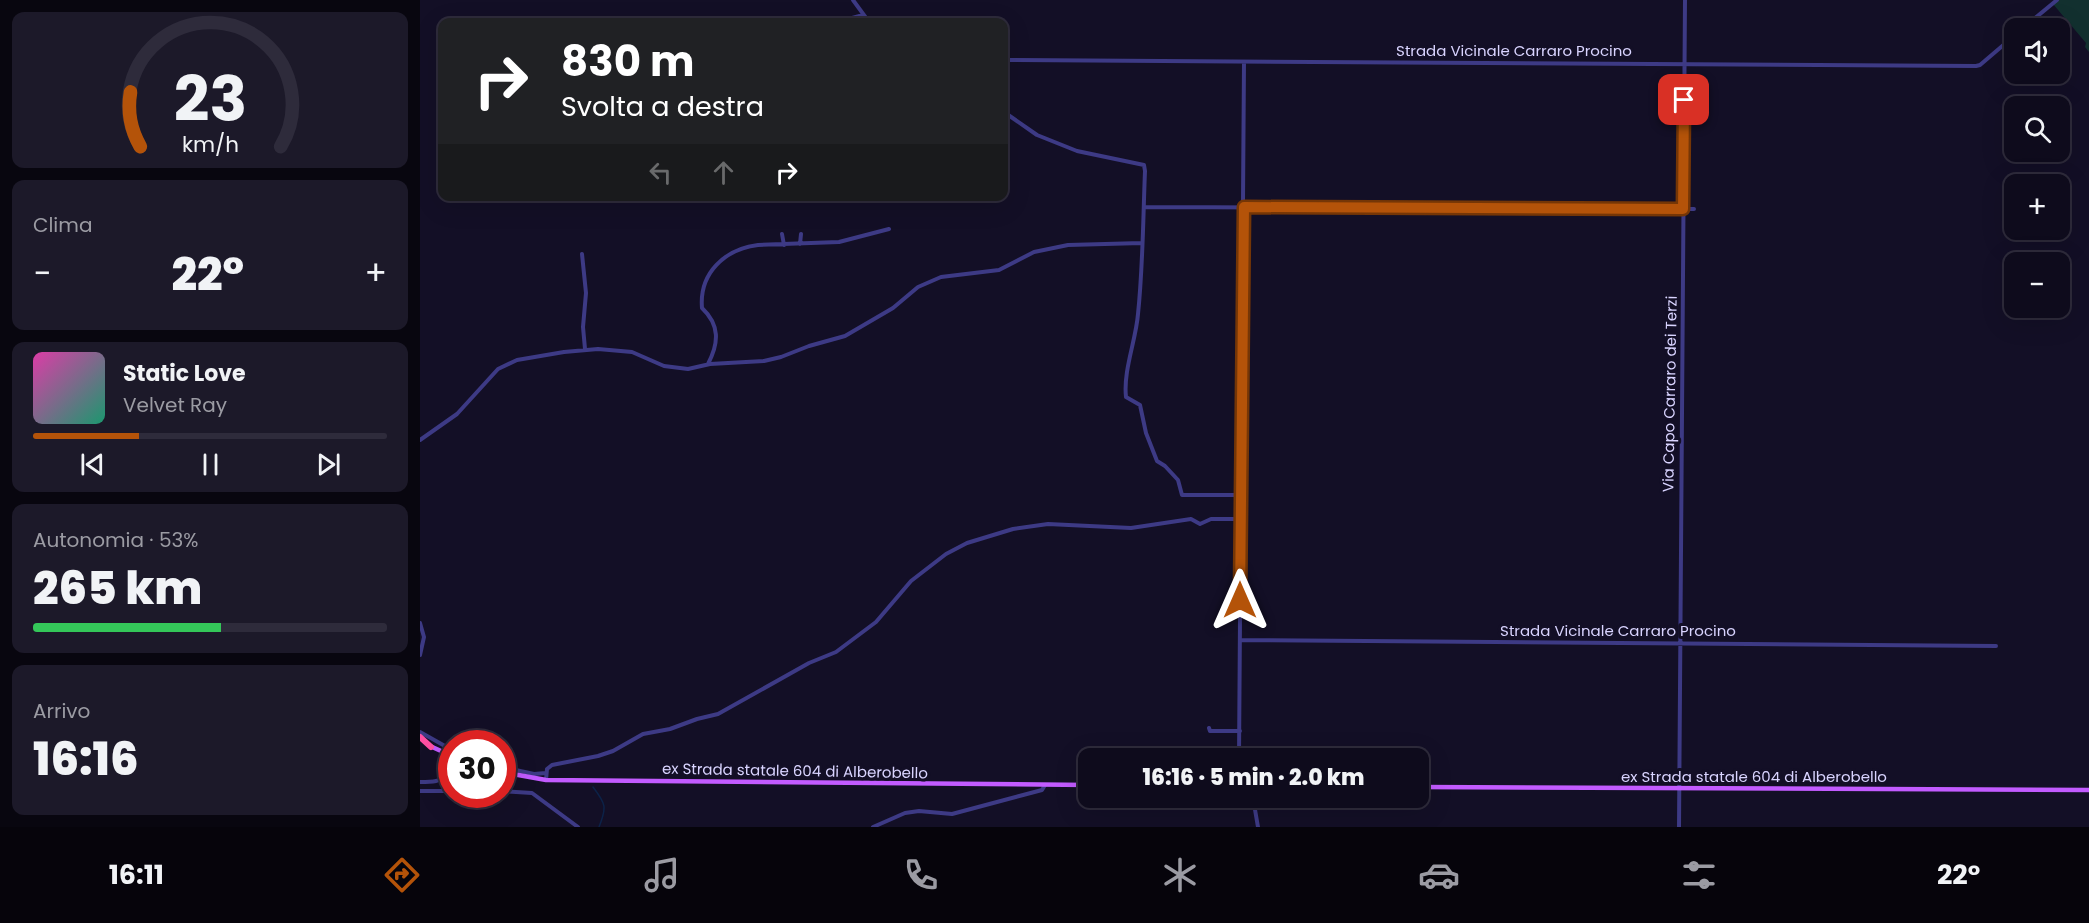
<!DOCTYPE html>
<html lang="it">
<meta charset="utf-8">
<style>
body{margin:0;font-family:Poppins,sans-serif;background:#1c1929;color:#f1f3f6;height:100vh;display:flex;flex-direction:column;font-size:22px;white-space:nowrap}
*{box-sizing:border-box;margin:0}
p{font-size:20px;color:#9b9ba3}
.icon{flex:none;width:33px;height:33px;fill:none;stroke:currentColor;stroke-width:2;stroke-linecap:round;stroke-linejoin:round}
.map{position:relative;flex:1;overflow:hidden}
.details{display:flex;flex-direction:column;gap:12px;padding:12px;background:#08060f;width:420px}
.details>*{flex:none}
.hud{position:absolute;left:18px;top:18px;width:570px;height:183px;border-radius:12px;box-shadow:0 6px 24px #0002,0 0 0 2px #2e2b3b;background:#202124;color:#fff;overflow:hidden}
.controls{position:absolute;left:1584px;top:18px;display:grid;gap:12px}
.controls a{display:grid;place-items:center;width:66px;height:66px;border-radius:12px;background:#0e0b1c;box-shadow:0 6px 24px #0002,0 0 0 2px #2e2b3b;font-size:30px}
.speed{position:absolute;left:18px;top:730px;display:flex;gap:12px;font-size:30px;font-weight:700;text-align:center}
.speed>*{display:grid;place-content:center;width:78px;height:78px;border-radius:50%;background:#0e0b1c;box-shadow:0 6px 24px #0002,0 0 0 2px #2e2b3b;line-height:1}
.speed .limit{border:9px solid #d22;background:#fff;color:#111}
.pin{position:absolute;display:grid;place-items:center;width:51px;height:51px;color:#fff;margin:-26px;border-radius:12px;box-shadow:0 3px 9px #0006}
.me{position:absolute;width:66px;margin:-33px;rotate:0deg;stroke-linejoin:round;filter:drop-shadow(0 0 4px #0008)}
.turn{display:flex;align-items:center;gap:21px;height:126px;padding:0 24px;font-size:27px}
.turn .icon{width:78px;height:78px;stroke-width:2.5}
.turn b{display:block;font-size:42px;line-height:51px}
.lanes{display:flex;align-items:center;height:57px;padding:0 24px;background:#0003;justify-content:center;gap:30px;direction:ltr}
.lanes .off{opacity:.35}
.big{font-size:45px;font-weight:800;line-height:1.1}
.details .card{flex:1;display:flex;flex-direction:column;justify-content:center;gap:9px;min-width:0;padding:0 21px;border-radius:12px;background:#1c1929}
.details .dial{align-items:center;gap:0}
.dial svg{height:156px;overflow:visible;fill:none;stroke:#2e2b3b;stroke-width:7;stroke-linecap:round;text-anchor:middle}
.dial text{fill:#f1f3f6;stroke:none}
.song{display:flex;align-items:center;gap:18px}
.cover{width:72px;height:72px;border-radius:9px;background:linear-gradient(135deg,hsl(320 70% 55%),hsl(160 70% 35%))}
.played{height:6px;border-radius:3px;background:linear-gradient(90deg,#b45309 30%,#2e2b3b 30%)}
.keys{display:flex;justify-content:space-around;direction:ltr}
.heat{display:flex;justify-content:space-between;align-items:center;font-size:33px;direction:ltr}
.charge{height:9px;border-radius:4px;background:linear-gradient(90deg,#34c759 53%,#2e2b3b 0)}
.trip{position:absolute;left:658px;top:748px;width:351px;height:60px;border-radius:12px;background:#0e0b1c;box-shadow:0 6px 24px #0002,0 0 0 2px #2e2b3b;font-weight:800;line-height:60px;text-align:center}
.menu{display:flex;height:96px;justify-content:space-around;align-items:center;background:#06040b;color:#9b9ba3}
.menu .icon{width:42px;height:42px}
.menu .selected{color:#b45309}
.menu b{font-size:27px;color:#f1f3f6}
main{display:flex;flex:1;min-height:0}
.map>svg:first-child{display:block}
</style>
<main>
<section class="details">
<div class="card dial"><svg viewBox="0 0 100 80">
<path d="M14 69A42 42 0 1 1 86 69"/>
<path d="M14 69A42 42 0 0 1 9 41" stroke="#b45309"/>
<text x="50" y="56" font-size="32" font-weight="700">23</text>
<text x="50" y="72" font-size="11">km/h</text>
</svg></div>
<div class="card"><p>Clima</p>
<div class="heat"><a>−</a><b class="big">22°</b><a>+</a></div>
</div>
<div class="card">
<div class="song"><i class="cover"></i><div><b>Static Love</b><p>Velvet Ray</p></div></div>
<div class="played"></div>
<div class="keys"><svg class="icon" aria-label="previous" viewBox="0 0 24 24"><path d="M18 5L8 12l10 7zM5 5v14"/></svg><svg class="icon" aria-label="pause" viewBox="0 0 24 24"><path d="M8 5v14M16 5v14"/></svg><svg class="icon" aria-label="next" viewBox="0 0 24 24"><path d="M6 5l10 7-10 7zM19 5v14"/></svg></div>
</div>
<div class="card"><p>Autonomia · 53%</p><b class="big">265 km</b><div class="charge"></div></div>
<div class="card"><p>Arrivo</p><b class="big">16:16</b></div>
</section>
<div class="map">
<svg width="1669" height="827" viewBox="0 0 1669 827">
<rect width="100%" height="100%" fill="#130f26"/>
<path fill="#12302f" d="M1638 0H1669V52L1665 47 1666 43 1633 4Z"/>
<g fill="none" stroke-linecap="round" stroke-linejoin="round">
<path stroke="#0c2248" stroke-width="1.5" d="M173 787C186 804 187 807 179 827"/>
<path stroke="#3d3a85" stroke-width="4" d="M433 0 449 22
M425 20 443 15
M1603 28 1637 0
M584 60 1556 66 1560 65 1594 36
M584 112 617 135 657 151 724 165 725 171C723 219 723 267 718 314 716 340 703 371 706 397L720 405 726 433 737 461 745 466 758 480 762 495H821
M724 207 1274 209
M362 234 364 245
M380 244 381 234
M162 254 166 293 163 327 165 349
M288 364C299 343 300 325 282 308 279 273 305 249 338 245L419 242 469 229
M0 440 37 414 78 369 97 360 144 352 178 349 212 352 244 366 268 369 290 364 344 361 361 357 389 346 425 336 473 308 498 287 521 277 579 270 614 252 648 245 722 243
M0 623 4 637 0 655
M820 640 1576 646
M789 728 790 731H820
M0 732 32 750
M819 759 824 62
M82 767 114 774 126 773
M126 780 127 769 132 765 178 756 193 751 223 734 250 729 277 719 298 714 389 663 416 652 456 622 491 581 526 554 547 543 593 529 628 524 711 528 771 519 780 524 791 519H821
M0 782C5 782 11 782 16 781 30 778 31 762 23 753
M0 791H32
M82 791 112 793 158 827
M833 798 838 827
M453 827 485 813 499 811 532 814 622 790 625 785
M1259 827 1265 0"/>
<path stroke="#c25bff" stroke-width="4.5" d="M10 746 32 756
M82 772 126 780 669 785
M999 787 1669 790"/>
<path stroke="#ff4fa3" stroke-width="6" d="M0 737 11 747"/>
</g>
<g fill="none" stroke-linecap="round" stroke-linejoin="round">
<defs>
<path id="route" d="M820 600 824 207 1263 209 1264 100"/>
</defs>
<use href="#route" stroke="#753606" stroke-width="15"/>
<use href="#route" stroke="#b45309" stroke-width="10"/>
</g>
<g text-anchor="middle" stroke-width="6" stroke-linejoin="round" paint-order="stroke">
<g font-size="15" fill="#d9d4ff" stroke="#130f26">
<text x="1094" y="56">Strada Vicinale Carraro Procino</text>
<text transform="translate(1250 394) rotate(-89)" y="5">Via Capo Carraro dei Terzi</text>
<text x="1198" y="636">Strada Vicinale Carraro Procino</text>
<text transform="translate(375 771) rotate(1)" y="5">ex Strada statale 604 di Alberobello</text>
<text x="1334" y="782">ex Strada statale 604 di Alberobello</text>
</g>
</g>
</svg>
<div class="controls">
<a><svg class="icon" aria-label="sound" viewBox="0 0 24 24"><path d="M4 9h4l5-4v14l-5-4H4zM17 9q2 3 0 6"/></svg></a>
<a><svg class="icon" aria-label="search" viewBox="0 0 24 24"><circle cx="10" cy="10" r="6"/><path d="M15 15l6 6"/></svg></a>
<a>+</a>
<a>−</a>
</div>
<div class="speed"><div class="limit">30</div></div>
<div class="pin" style="left:1264px;top:100px;background:#d93025"><svg class="icon" aria-label="arrive" viewBox="0 0 24 24"><path d="M6 21V4h12l-3 4 3 4H6"/></svg></div>
<svg class="me" style="left:820px;top:600px" viewBox="-20 -20 40 40"><path d="M0-17L14 15 0 8-14 15z" fill="#b45309" stroke="#fff" stroke-width="4"/></svg>
<div class="trip">16:16 · 5 min · 2.0 km</div>
<div class="hud">
<div class="turn"><svg class="icon" aria-label="right" viewBox="0 0 24 24"><path d="M7 20v-9h11M14 6l5 5-5 5"/></svg><div><b>830 m</b>Svolta a destra</div></div>
<div class="lanes"><svg class="icon off" aria-label="left" viewBox="0 0 24 24"><path d="M17 20v-9H6M10 6l-5 5 5 5"/></svg><svg class="icon off" aria-label="ahead" viewBox="0 0 24 24"><path d="M12 20V5M6 11l6-6 6 6"/></svg><svg class="icon" aria-label="right" viewBox="0 0 24 24"><path d="M7 20v-9h11M14 6l5 5-5 5"/></svg></div>
</div>
</div>
</main>
<nav class="menu">
<b>16:11</b>
<svg class="icon selected" aria-label="directions" viewBox="0 0 24 24"><path d="M12 3l9 9-9 9-9-9zM9 14v-3h6M13 9l2 2-2 2"/></svg>
<svg class="icon" aria-label="music" viewBox="0 0 24 24"><path d="M9 18V5l10-2v13"/><circle cx="6" cy="18" r="3"/><circle cx="16" cy="16" r="3"/></svg>
<svg class="icon" aria-label="phone" viewBox="0 0 24 24"><path d="M5 4h4l2 5-3 2q2 4 5 5l2-3 5 2v4C11 20 4 13 5 4z"/></svg>
<svg class="icon" aria-label="climate" viewBox="0 0 24 24"><path d="M12 3v18M4 7l16 10M4 17L20 7"/></svg>
<svg class="icon" aria-label="car" viewBox="0 0 24 24"><path d="M5 17H2v-5l4-1 3-4h7l3 4 3 1v5h-3M9 17h6M6 11h13"/><circle cx="7" cy="17" r="2"/><circle cx="17" cy="17" r="2"/></svg>
<svg class="icon" aria-label="filters" viewBox="0 0 24 24"><path d="M4 7h16M4 17h16"/><circle cx="9" cy="7" r="2"/><circle cx="15" cy="17" r="2"/></svg>
<b>22°</b>
</nav>
